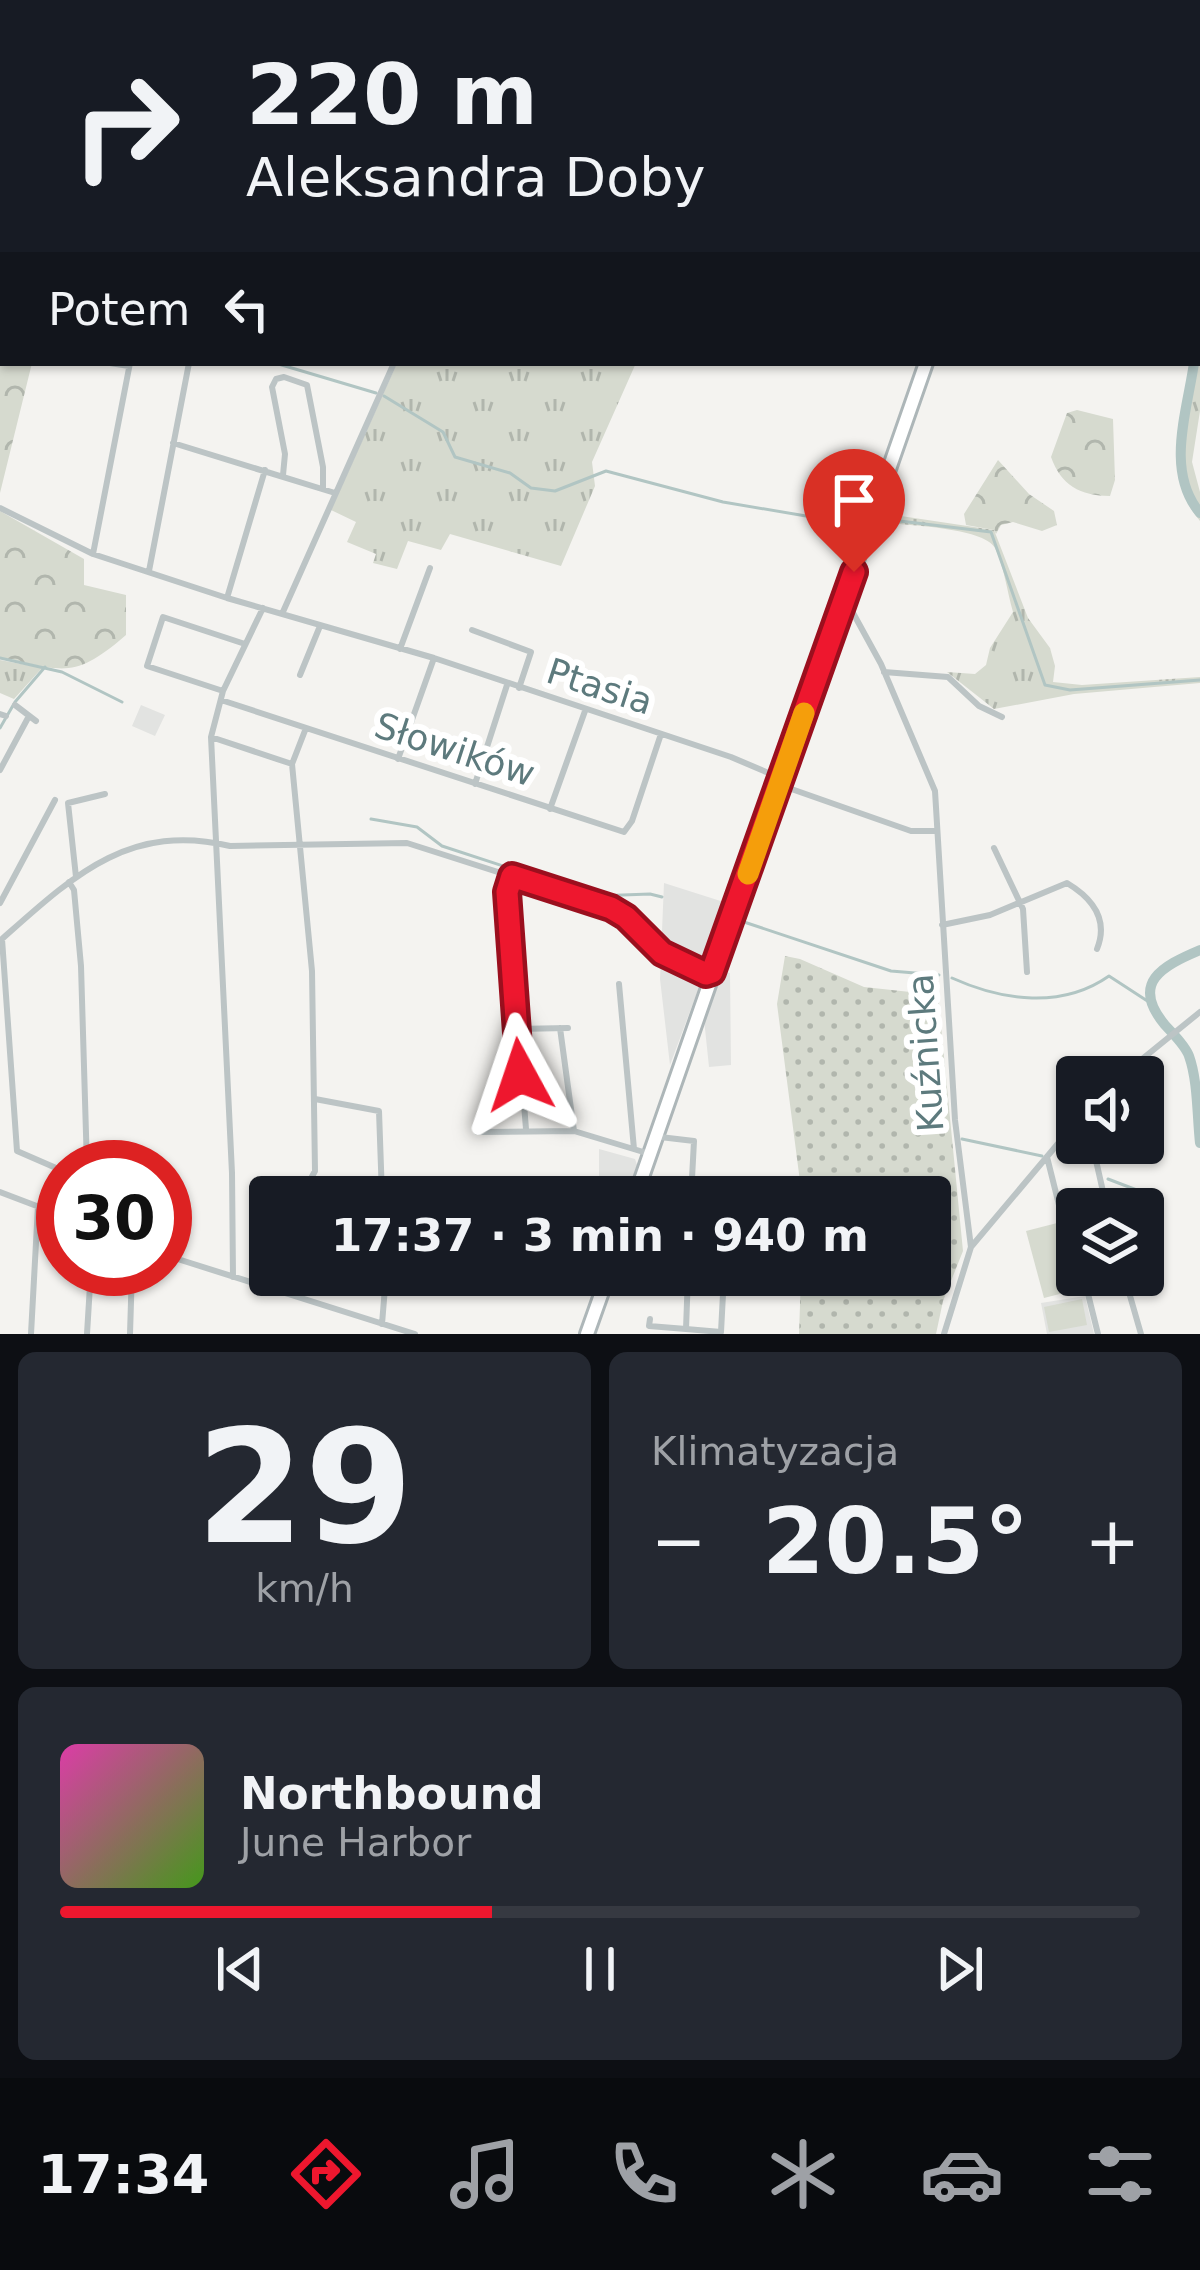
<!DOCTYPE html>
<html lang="pl">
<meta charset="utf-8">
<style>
body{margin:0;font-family:"DejaVu Sans",sans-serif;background:#242831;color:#f1f3f6;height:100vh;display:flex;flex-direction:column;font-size:45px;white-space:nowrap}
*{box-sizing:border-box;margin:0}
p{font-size:39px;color:#9ea1a6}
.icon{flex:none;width:66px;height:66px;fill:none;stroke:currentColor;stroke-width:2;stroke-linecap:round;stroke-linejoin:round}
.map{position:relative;height:1334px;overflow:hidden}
.side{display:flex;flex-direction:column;gap:18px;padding:18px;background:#0d0f14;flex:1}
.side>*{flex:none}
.guide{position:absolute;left:0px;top:0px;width:1200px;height:366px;box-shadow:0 3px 9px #0004;background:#171b24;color:#f1f3f6;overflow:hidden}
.fabs{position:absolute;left:1056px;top:1056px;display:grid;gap:24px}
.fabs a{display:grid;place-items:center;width:108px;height:108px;border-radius:12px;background:#171b24;box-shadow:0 3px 9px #0004;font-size:60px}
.speed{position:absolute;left:36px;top:1140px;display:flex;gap:24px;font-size:60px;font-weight:700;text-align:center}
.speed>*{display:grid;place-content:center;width:156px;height:156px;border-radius:50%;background:#171b24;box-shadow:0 3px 9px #0004;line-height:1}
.speed .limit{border:18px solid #d22;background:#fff;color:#111}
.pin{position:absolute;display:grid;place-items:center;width:102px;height:102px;color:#fff;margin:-123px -51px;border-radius:50% 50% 50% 0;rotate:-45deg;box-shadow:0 0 12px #0007}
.pin .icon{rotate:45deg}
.me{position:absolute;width:132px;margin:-66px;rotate:355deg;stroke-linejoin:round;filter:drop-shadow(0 0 9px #0008)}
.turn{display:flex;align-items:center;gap:42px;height:252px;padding:0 48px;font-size:54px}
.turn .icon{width:156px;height:156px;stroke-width:2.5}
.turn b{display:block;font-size:84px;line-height:102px}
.then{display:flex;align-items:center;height:114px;padding:0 48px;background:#0003;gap:24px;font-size:45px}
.big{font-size:90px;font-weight:700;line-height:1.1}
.side .widget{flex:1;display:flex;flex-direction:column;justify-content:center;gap:18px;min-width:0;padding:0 42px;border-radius:18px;background:#242831}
.side .dial{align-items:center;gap:0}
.dial b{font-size:156px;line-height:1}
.song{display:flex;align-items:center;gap:36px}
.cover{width:144px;height:144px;border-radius:18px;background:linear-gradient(135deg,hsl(320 70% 55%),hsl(100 70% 35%))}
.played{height:12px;border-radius:6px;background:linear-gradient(90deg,#ee172e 40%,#363941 40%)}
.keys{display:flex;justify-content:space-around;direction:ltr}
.heat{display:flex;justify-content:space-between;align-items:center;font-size:66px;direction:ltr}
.side .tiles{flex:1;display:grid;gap:18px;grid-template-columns:1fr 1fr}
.widget:last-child{grid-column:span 2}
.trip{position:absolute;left:249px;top:1176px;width:702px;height:120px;border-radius:12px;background:#171b24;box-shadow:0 3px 9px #0004;font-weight:700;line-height:120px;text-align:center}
.dock{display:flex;height:192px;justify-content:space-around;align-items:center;background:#090b0e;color:#9ea1a6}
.dock .icon{width:84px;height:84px}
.dock .active{color:#ee172e}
.dock b{font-size:54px;color:#f1f3f6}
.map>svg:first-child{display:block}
</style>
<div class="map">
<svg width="1200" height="1334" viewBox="0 0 1200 1334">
<defs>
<pattern id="grass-tufts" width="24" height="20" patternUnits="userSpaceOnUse" patternTransform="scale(3)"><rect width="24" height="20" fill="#d6dacf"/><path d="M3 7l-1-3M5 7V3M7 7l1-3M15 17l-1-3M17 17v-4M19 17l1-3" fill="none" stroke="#b1b6ad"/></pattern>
<pattern id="forest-crowns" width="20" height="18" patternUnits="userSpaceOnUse" patternTransform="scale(3)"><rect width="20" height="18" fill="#d6dacf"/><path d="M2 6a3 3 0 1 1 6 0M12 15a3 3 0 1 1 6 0" fill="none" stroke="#b1b6ad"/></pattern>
<pattern id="garden-dots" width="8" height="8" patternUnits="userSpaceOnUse" patternTransform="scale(3)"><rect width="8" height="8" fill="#d6dacf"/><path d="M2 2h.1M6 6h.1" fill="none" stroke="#b1b6ad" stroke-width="1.8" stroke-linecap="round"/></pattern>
</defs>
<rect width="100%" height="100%" fill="#f4f3f0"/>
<path fill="#e2e3e1" d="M141 705 165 715 155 736 132 726Z
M664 883 730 904 670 1065 660 979Z
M722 971 730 973 731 1065 709 1067 704 1019Z
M599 1149 635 1159 637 1165 626 1197H599Z
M1085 1296 1094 1334H1047L1041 1303Z"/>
<path fill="url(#grass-tufts)" d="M1200 332V411L1192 462 1200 492V521C1160 474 1185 417 1190 363H1197Z
M397 363H636L592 462 595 486 561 566 450 534 441 550 408 541 397 569 373 563 376 554 347 542 356 522 331 510Z
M881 513 994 530 1028 618 1050 648 1055 666 1053 682 1082 685 1200 677V683L1074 694 994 709 947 672 975 674 986 665 990 648 1013 612C1007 591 1004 566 995 548 984 527 901 525 877 522Z
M0 660 42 668 14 699 0 693Z"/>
<path fill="url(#forest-crowns)" d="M0 0H120L3 3V363H32L0 493Z
M1077 410 1113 419 1115 480 1110 496C1080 496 1061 485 1051 457L1067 413Z
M998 460 1029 494 1054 511 1057 525 1042 531 1013 522 1001 525 996 534 994 530 966 525 964 514Z
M0 511 84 559V585L126 595V635C74 680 64 671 0 657Z"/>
<path fill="url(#garden-dots)" d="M785 956 800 959 864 987 938 995 963 1251 943 1301 936 1334H799L801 1275H930V1197H802L777 1004Z"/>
<path fill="#d6dacf" d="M1061 1222 1079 1289 1044 1298 1026 1231Z
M1082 1299 1087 1325 1049 1332 1044 1307Z"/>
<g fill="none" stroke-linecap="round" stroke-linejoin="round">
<path stroke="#b1c5c3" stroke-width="3" d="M275 363 376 393
M384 396 443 432 455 457 510 473 531 488 555 491 606 471 723 502 806 516 861 514
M883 519 991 532 1045 685 1070 690 1200 680
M0 658 62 672 122 702
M0 728 15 702 45 667
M371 819 417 827 442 846 595 896 650 894 662 897
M741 921 891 971 939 975
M952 978C1003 1001 1062 1009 1109 976L1152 1004
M962 1139 1042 1156
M1108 1179 1155 1197"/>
<path stroke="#b1c5c3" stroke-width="10" d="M1197 348 1200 341
M1194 363C1187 412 1165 471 1200 513
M1200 950C1162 966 1130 983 1165 1025 1173 1034 1185 1045 1189 1056 1198 1081 1197 1116 1200 1143"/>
<defs>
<path id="primary" d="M1052 3 1053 0
M635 1197 926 363
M587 1334 608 1275"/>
</defs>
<use href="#primary" stroke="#adb6b8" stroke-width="18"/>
<path stroke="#bcc4c5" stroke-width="6" d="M514 0 521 3
M194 3 195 0
M250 3V0
M320 3V0
M413 3 415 0
M484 3 486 0
M552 3 553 0
M643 3V0
M742 3V0
M865 3 867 0
M110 363 129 366
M173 443 335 493
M283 475 285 454 272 387 276 379 284 377 307 385 323 467V488
M0 508 93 554 227 598 434 658 731 757 778 777
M93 554 130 363
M149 571 189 363
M227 598 265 470
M843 604 852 611 881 664 935 791 955 1120 971 1247
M282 614 394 363
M472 630 531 652 519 688
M400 649 430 568
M884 672 948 677 979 706 1002 717
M300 675 320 626
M223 691 147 666 163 617 245 644
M221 700 624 832 632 821 661 734
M15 705 36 721
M0 714 6 716
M306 728 292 764 312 971 315 1171 308 1184
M211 737 292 764
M398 759 434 658
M0 770 29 716
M475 784 507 685
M780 785 911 831H937
M550 809 585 711
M994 848 1023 909 1027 972
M512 876 507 892 526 1129
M76 877 68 803 105 794
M69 882 74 890 81 966 87 1167
M0 903 55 800
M942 925 990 915 1067 883C1092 898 1109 919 1097 949
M683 960 708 966 713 972
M619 984 634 1149
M560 1028 574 1131
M516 1029 568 1028
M1120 1077 1200 1012
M315 1099 379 1111 382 1196
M477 1132 574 1131 650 1154
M660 1137 694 1141 691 1197
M1092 1143 1107 1209
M1047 1157 1078 1281 1088 1294 1098 1334
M63 1171 17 1151 2 939C73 876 129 822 230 846L407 843 611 908 626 917 662 953 706 974 713 972
M692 1184 730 1186 729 1197
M382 1186 388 1197
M0 1192 63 1216
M165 1255 415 1334
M688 1275 686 1329 721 1332 724 1275
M1124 1275 1141 1334
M233 1277 232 1173 211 737 223 691 263 608
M650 1319 649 1326 686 1329
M382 1324 386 1275
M31 1334 38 1206
M87 1334 91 1269
M130 1334 132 1269
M944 1334 971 1247 1077 1121"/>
<use href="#primary" stroke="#fff" stroke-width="12"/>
</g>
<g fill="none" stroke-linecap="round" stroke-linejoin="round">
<defs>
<path id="route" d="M520 1075 507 892 512 876 611 908 626 917 662 953 706 974 712 972 854 572"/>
</defs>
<use href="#route" stroke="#9b0f1e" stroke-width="30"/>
<use href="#route" stroke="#ee172e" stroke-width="21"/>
<path stroke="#f59e0b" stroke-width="21" d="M748 874 804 713"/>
</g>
<g text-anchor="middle" stroke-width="12" stroke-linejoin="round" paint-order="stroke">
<g font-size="36" fill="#5d7a7d" stroke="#fff">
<text transform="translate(600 686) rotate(18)" y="13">Ptasia</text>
<text transform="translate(455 749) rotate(18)" y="13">Słowików</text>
<text transform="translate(925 1053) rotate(-94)" y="13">Kuźnicka</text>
</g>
</g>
</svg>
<div class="fabs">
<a><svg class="icon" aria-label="sound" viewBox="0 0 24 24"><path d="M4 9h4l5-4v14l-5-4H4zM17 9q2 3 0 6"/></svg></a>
<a><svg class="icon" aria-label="layers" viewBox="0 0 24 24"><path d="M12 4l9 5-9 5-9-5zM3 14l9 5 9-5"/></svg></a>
</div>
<div class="speed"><div class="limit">30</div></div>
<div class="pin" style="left:854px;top:572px;background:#d93025"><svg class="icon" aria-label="arrive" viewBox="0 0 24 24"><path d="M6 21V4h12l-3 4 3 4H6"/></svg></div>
<svg class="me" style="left:520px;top:1075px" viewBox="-20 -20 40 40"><path d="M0-17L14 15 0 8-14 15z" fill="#ee172e" stroke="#fff" stroke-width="4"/></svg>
<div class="trip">17:37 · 3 min · 940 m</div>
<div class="guide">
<div class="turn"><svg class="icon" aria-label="right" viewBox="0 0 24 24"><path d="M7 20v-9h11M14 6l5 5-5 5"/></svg><div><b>220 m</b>Aleksandra Doby</div></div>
<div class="then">Potem<svg class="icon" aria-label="left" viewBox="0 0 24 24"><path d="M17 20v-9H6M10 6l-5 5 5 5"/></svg></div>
</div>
</div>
<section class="side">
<div class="tiles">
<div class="widget dial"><b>29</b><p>km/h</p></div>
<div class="widget"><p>Klimatyzacja</p>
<div class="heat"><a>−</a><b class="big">20.5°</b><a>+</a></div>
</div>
<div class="widget">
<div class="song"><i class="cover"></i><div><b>Northbound</b><p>June Harbor</p></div></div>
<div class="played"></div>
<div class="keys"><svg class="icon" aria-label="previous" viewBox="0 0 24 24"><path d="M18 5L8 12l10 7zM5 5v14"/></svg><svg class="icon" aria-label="pause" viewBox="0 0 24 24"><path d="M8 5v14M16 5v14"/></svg><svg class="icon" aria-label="next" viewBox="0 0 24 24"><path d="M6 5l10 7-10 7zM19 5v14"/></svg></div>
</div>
</div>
</section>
<nav class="dock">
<b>17:34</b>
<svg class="icon active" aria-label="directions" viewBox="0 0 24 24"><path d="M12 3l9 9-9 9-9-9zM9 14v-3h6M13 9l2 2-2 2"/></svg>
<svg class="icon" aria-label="music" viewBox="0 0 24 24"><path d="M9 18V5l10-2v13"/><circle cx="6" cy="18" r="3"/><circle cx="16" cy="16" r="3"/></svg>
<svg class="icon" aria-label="phone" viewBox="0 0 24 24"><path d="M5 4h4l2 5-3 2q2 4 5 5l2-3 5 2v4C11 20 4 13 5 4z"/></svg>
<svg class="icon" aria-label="climate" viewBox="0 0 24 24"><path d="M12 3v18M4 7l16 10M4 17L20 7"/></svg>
<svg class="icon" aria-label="car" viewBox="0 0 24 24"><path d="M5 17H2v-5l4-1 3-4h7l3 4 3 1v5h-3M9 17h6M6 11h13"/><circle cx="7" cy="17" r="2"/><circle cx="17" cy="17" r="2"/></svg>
<svg class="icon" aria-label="filters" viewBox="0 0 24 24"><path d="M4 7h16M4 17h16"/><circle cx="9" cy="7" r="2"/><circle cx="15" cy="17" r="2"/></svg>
</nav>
